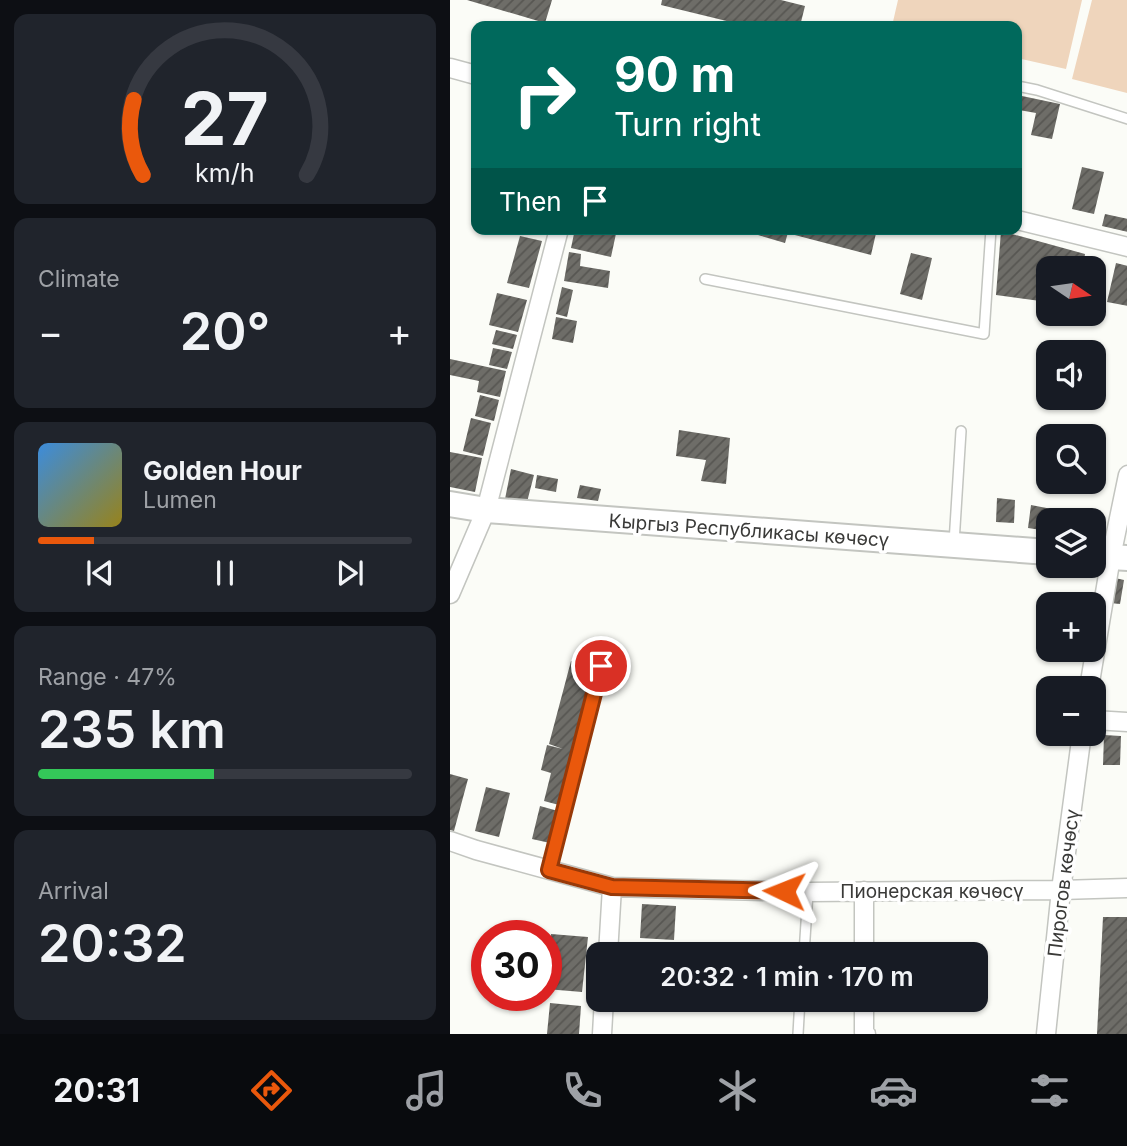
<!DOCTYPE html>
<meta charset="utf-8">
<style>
body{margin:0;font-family:Inter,sans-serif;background:#20242c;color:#f1f3f6;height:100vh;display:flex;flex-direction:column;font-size:26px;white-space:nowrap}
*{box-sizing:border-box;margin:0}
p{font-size:23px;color:#9ea1a6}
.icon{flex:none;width:38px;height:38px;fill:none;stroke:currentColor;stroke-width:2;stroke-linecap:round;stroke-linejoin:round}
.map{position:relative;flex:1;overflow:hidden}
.panel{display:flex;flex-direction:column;gap:14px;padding:14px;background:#0d0f14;width:450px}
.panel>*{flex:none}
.guide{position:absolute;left:21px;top:21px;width:551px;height:214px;border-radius:14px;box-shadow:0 2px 5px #0004;background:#00695c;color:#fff;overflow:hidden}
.needle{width:46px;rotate:103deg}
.tools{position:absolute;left:586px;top:256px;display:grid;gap:14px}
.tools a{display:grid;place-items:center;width:70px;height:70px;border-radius:14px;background:#171b24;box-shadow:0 2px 5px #0004;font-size:35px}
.speed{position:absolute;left:21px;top:920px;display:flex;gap:14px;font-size:35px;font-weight:700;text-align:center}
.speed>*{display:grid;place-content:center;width:91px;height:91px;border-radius:50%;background:#171b24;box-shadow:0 2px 5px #0004;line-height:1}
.speed .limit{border:10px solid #d22;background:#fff;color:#111}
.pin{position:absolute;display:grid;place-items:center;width:60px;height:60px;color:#fff;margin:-30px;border:4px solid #fff;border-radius:50%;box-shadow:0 2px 7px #0007}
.me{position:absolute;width:77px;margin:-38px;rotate:272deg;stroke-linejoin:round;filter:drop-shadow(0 0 5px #0008)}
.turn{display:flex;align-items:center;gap:24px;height:147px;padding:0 28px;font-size:32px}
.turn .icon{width:91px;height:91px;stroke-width:2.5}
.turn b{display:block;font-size:49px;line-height:60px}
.then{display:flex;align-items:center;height:66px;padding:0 28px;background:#0003;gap:14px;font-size:26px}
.big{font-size:52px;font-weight:600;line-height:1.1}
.panel .card{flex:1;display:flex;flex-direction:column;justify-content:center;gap:10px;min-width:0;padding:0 24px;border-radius:14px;background:#20242c}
.panel .dial{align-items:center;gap:0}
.dial svg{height:182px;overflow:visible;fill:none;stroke:#363941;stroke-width:7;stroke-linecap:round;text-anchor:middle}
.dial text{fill:#f1f3f6;stroke:none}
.song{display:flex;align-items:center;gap:21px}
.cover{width:84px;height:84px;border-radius:10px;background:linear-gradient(135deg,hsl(210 70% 55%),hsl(50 70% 35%))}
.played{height:7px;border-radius:4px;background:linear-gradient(90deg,#ea580c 15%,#363941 15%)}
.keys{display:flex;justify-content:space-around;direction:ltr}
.heat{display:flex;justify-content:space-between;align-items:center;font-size:38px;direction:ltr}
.charge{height:10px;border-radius:5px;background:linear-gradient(90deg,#34c759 47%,#363941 0)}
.trip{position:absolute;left:136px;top:942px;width:402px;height:70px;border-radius:14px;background:#171b24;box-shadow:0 2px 5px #0004;font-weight:600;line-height:70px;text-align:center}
.menu{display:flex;height:112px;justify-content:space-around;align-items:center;background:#090b0e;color:#9ea1a6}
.menu .icon{width:49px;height:49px}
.menu .current{color:#ea580c}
.menu b{font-size:32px;color:#f1f3f6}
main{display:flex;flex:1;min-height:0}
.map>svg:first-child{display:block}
</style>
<main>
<section class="panel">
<div class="card dial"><svg viewBox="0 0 100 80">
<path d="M14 69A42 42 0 1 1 86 69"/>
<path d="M14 69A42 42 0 0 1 10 36" stroke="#ea580c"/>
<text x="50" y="56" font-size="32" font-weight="700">27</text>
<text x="50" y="72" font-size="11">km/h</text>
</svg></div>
<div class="card"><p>Climate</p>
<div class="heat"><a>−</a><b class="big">20°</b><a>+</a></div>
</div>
<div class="card">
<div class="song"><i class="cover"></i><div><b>Golden Hour</b><p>Lumen</p></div></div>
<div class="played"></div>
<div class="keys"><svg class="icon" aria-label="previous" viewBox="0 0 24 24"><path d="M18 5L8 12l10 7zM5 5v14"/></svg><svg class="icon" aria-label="pause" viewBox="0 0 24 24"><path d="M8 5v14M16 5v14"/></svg><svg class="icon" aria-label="next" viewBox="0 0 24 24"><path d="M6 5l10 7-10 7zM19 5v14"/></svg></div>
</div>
<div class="card"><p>Range · 47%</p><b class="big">235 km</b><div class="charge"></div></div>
<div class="card"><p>Arrival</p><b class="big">20:32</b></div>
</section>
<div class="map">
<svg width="678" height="1034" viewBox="0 0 678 1034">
<defs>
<pattern id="building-hatch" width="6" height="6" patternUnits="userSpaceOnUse" patternTransform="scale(1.75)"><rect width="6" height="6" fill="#6e6d68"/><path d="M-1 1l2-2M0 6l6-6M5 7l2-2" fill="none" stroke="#575652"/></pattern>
</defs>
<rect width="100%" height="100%" fill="#fbfcf7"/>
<path fill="#efd5bc" d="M448 0H632L616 69 567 58V26H442Z
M642 0H677V93L622 79Z"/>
<path fill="url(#building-hatch)" d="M17 0H102L95 23Z
M212 0H331L355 6 350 26H297L211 5Z
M572 96 610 104 602 139 581 135 586 113 569 110Z
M632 167 654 172 644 214 622 209Z
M655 214 678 219V232L652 226Z
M125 229H167L161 257 121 248Z
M310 229H339L335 243 308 235Z
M343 229H427L421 255 341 234Z
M551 231 635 254 633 268H598V302L546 295Z
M70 236 92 241 79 288 57 283Z
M119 252 131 254 130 266 160 271 158 288 114 281Z
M461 253 482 258 472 300 450 294Z
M666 263 678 266V306L657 302Z
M112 287 123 290 117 317 106 314Z
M47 293 77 300 68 332 39 325Z
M106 317 127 321 123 343 102 339Z
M46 330 67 335 63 349 42 344Z
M43 348 62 352 57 369 39 365Z
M0 359 56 371 50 397 27 392 29 381 0 375Z
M30 395 49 400 44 421 25 416Z
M21 418 41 423 33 456 13 451Z
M229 430 280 438 276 484 251 481 256 460 226 456Z
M0 452 32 458 25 492 0 487Z
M61 469 84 475 77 502 55 499Z
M87 475 108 479 106 492 85 488Z
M130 485 151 489 148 501 127 498Z
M547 498 565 500 564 523 546 522Z
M581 505 612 511 611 520H598V531L578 528Z
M665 578 674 580 670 604 660 603Z
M121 661 145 668 122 752 109 805 94 801 101 773 91 770 97 745 113 749 99 744Z
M654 735 671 736 670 765H653Z
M0 774 18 779 4 831 0 830Z
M36 787 60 793 49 837 25 831Z
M90 806 108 811 100 843 82 839Z
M192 904 226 906 224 940 190 938Z
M653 917H678V1034H647Z
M101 934 138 937 132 992 96 989Z
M100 1003 131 1006 129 1034H97Z"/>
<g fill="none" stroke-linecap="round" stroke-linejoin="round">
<defs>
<path id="lane" d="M567 86 587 90 678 119
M255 279 534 334 541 229
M504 543 511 431
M99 870 151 666
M354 954 358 892
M348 1034 350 999"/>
<path id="street" d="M0 68 26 75
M567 220 678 247
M0 594 36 510 109 229
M639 688 661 557 678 475
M644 720 678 722
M0 841 26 850 162 887 358 892 611 890 678 888
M158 954 162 887
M414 954V891
M414 999V1032L416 1034
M152 1034 154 999
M596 1034 611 890 632 733"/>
<path id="secondary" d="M0 504 36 510 598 552
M644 556 678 558"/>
</defs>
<use href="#lane" stroke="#c3c5c0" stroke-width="12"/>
<use href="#street" stroke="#c3c5c0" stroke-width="21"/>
<use href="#secondary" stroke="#c3c5c0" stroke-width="28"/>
<use href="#lane" stroke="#fff" stroke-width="9"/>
<use href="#street" stroke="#fff" stroke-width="18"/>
<use href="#secondary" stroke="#fff" stroke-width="24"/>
</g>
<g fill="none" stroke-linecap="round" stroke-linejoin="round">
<defs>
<path id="route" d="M151 666 99 870 162 887 334 891"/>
</defs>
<use href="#route" stroke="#983908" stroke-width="18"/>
<use href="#route" stroke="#ea580c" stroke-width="12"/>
</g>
<g text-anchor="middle" stroke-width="7" stroke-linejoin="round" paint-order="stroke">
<g font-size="19" fill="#3a3a38" stroke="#fff">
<text transform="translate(299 530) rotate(4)" y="7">Кыргыз Республикасы көчөсү</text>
<text transform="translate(613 883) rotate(-83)" y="7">Пирогов көчөсү</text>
<text x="482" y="898">Пионерская көчөсү</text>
</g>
</g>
</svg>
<div class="tools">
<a><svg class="needle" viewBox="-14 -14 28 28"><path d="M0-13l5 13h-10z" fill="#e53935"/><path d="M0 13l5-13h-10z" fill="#9ea1a6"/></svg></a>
<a><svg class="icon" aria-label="sound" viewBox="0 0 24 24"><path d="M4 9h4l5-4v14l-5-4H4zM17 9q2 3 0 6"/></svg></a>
<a><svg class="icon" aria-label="search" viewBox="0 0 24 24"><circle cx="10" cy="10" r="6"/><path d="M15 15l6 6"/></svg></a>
<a><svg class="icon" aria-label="layers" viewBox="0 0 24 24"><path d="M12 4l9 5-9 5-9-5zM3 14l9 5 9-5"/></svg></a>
<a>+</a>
<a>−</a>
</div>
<div class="speed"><div class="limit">30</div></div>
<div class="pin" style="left:151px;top:666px;background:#d93025"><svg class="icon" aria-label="arrive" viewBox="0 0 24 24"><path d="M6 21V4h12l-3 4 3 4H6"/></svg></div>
<svg class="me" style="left:334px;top:891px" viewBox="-20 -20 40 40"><path d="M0-17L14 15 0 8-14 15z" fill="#ea580c" stroke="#fff" stroke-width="4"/></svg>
<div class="trip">20:32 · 1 min · 170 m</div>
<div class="guide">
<div class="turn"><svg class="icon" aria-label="right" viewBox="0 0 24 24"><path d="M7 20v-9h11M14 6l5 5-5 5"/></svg><div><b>90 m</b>Turn right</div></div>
<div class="then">Then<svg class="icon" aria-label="arrive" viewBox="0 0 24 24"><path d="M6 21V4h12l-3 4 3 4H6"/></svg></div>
</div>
</div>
</main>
<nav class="menu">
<b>20:31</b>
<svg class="icon current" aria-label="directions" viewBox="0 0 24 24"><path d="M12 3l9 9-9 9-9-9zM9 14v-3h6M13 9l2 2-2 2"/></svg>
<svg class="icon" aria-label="music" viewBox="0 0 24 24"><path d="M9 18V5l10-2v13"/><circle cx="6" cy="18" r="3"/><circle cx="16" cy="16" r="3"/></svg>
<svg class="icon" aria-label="phone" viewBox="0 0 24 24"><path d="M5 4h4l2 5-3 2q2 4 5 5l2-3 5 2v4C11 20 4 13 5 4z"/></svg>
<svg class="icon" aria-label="climate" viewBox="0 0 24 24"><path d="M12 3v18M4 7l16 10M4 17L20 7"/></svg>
<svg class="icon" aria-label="car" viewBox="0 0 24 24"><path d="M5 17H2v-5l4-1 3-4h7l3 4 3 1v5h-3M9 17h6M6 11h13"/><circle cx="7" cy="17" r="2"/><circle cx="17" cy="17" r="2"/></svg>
<svg class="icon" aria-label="filters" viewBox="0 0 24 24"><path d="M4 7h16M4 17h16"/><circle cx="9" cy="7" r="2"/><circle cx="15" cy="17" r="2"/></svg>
</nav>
